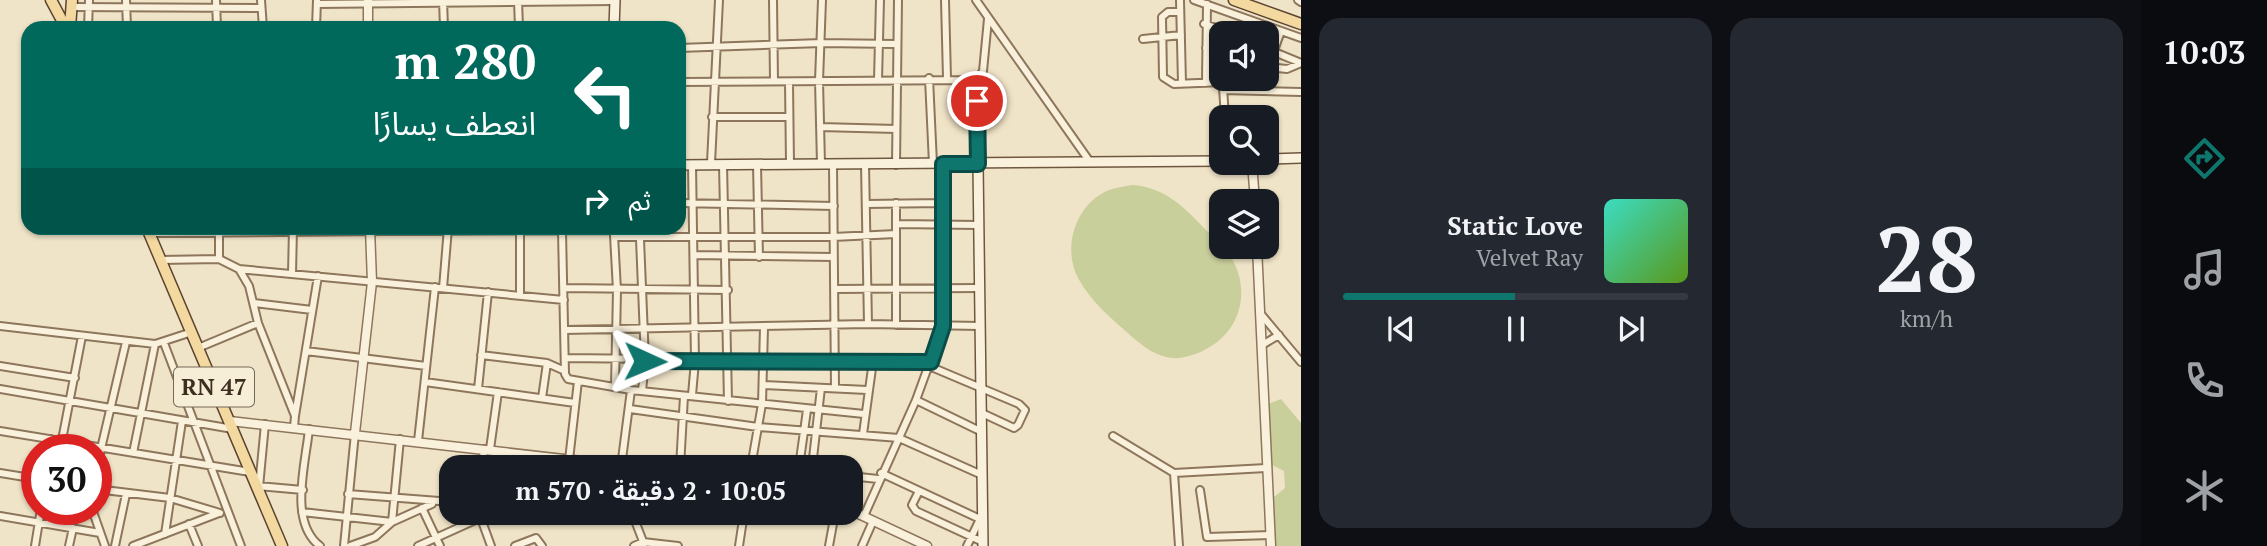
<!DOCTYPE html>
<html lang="ar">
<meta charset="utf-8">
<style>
body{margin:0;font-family:"PT Serif","Noto Sans Arabic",serif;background:#242831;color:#f1f3f6;direction:rtl;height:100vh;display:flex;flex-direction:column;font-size:26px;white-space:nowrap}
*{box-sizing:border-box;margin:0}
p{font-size:23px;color:#9ea1a6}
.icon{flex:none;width:38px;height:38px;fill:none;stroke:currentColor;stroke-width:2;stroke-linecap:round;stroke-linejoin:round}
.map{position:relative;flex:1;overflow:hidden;direction:ltr}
.drawer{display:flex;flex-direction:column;gap:18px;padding:18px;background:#0d0f14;width:840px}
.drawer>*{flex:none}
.top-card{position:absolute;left:21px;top:21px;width:665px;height:214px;border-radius:21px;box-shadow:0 2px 5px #0004;direction:rtl;background:#00695c;color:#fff;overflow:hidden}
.controls{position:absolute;left:1209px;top:21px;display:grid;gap:14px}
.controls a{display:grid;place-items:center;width:70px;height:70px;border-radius:14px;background:#171b24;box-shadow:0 2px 5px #0004;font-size:35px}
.speed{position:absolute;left:21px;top:434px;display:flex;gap:14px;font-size:35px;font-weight:700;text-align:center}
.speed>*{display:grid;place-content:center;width:91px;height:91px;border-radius:50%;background:#171b24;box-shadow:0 2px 5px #0004;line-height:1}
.speed .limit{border:10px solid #d22;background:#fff;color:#111}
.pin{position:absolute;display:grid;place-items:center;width:60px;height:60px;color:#fff;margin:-30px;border:4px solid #fff;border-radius:50%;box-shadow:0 2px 7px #0007}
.me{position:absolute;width:77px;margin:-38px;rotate:91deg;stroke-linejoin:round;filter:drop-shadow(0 0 5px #0008)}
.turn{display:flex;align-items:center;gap:24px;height:147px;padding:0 35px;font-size:32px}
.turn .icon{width:91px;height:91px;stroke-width:2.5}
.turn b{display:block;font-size:49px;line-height:60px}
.then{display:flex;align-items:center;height:66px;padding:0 35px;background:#0003;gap:14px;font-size:26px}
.drawer .card{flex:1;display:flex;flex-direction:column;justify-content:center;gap:10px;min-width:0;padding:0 24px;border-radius:21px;background:#242831}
.drawer .dial{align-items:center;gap:0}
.dial b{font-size:91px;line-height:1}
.song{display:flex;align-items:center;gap:21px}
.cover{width:84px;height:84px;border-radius:10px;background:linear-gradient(135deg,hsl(170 70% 55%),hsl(90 70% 35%))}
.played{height:7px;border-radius:4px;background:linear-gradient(90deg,#0f766e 50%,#363941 50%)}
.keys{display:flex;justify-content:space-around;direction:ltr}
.drawer .tiles{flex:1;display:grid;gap:18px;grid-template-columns:repeat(2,1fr)}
.trip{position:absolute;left:439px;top:455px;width:424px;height:70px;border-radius:21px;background:#171b24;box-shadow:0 2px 5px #0004;font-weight:600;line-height:70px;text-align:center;direction:rtl}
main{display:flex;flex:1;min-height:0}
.tabs{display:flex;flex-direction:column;width:126px;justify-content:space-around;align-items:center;background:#090b0e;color:#9ea1a6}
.tabs .icon{width:49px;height:49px}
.tabs .active{color:#0f766e}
.tabs b{font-size:32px;color:#f1f3f6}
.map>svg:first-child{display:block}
</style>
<main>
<nav class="tabs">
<b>10:03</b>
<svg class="icon active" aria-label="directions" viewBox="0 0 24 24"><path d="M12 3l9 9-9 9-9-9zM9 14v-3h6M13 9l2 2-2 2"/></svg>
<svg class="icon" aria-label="music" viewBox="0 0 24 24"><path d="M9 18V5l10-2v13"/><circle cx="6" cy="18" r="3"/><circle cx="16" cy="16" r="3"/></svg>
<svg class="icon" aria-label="phone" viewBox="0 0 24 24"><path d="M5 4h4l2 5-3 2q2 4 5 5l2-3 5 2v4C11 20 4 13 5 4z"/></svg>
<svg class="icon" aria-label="climate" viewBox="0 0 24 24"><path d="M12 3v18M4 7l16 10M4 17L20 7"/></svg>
</nav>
<section class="drawer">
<div class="tiles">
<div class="card dial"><b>28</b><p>km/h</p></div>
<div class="card">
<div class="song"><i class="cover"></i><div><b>Static Love</b><p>Velvet Ray</p></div></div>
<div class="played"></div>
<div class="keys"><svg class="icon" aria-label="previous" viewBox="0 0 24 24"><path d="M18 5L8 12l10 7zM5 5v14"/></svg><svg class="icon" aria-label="pause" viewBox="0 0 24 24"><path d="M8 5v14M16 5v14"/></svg><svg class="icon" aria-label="next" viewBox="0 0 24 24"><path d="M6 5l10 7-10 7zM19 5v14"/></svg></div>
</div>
</div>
</section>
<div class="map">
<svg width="1301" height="546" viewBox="0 0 1301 546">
<rect width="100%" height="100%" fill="#f0e4c8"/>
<path fill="#c9cf9b" d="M1132 185C1165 187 1184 207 1206 230 1215 239 1225 247 1231 257 1251 290 1241 330 1208 348 1198 354 1184 359 1172 358 1155 356 1144 347 1131 336 1112 319 1091 302 1078 278 1063 250 1074 210 1101 194 1111 188 1121 187 1132 185Z
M1281 399 1301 423V546H1276L1274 497 1285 488 1284 471 1270 464 1268 404Z"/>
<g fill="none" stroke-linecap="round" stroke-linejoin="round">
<defs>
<path id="minor" d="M126 0 127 28
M216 0 217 28
M261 0 263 28
M443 0 444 28
M518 0 519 28
M773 0 774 81
M945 0 947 78
M976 0 1090 162
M1180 0 1182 83
M1194 0 1301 38
M1298 0 1301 2
M317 4 615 1
M71 7 261 8
M1180 12H1168L1162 17 1163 77 1174 84 1223 82
M1204 24 1232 33
M88 28 89 0
M316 28 317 0
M1143 39 1181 35
M679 48 822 43 896 44
M1206 48 1222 47
M1267 49 1301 63
M1267 67 1287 69 1301 63
M1268 67 1281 31
M1206 68H1222
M929 78 933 164
M1238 79V90
M878 80 880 0
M679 82 976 80
M789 82 790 164
M1206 83 1207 4
M1223 88 1225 117
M1223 90 1301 92
M712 117H789
M820 127 896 129
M711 163 719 0
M723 164 728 401
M757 164 759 257
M821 164 819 81 822 0
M833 164 835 388
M865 164 868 324
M978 164 976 80 983 71 988 19
M896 165 898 0
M679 203 834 206
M896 203V325
M866 204 942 203
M896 224 978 225
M219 228V259L239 269 249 286 258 323 295 416 294 427
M520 228V295
M562 231 565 374 568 379 631 390 864 414
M150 233C305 231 459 231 614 230
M614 235 617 290 615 387
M615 237H833L896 234
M640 239 645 361 642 391
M694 255 833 257
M160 260 219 259
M239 269 564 300
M292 274 293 228
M443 288 448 228
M565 288 728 290
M835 289 978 288
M254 303 312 310
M1260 313 1301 362
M0 326 155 344 192 332
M565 330 868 324 980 326
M164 343 241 546
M1262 345 1279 335
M198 348 258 323
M306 351 426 366
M481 355 547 363 565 371
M566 358 931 362
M0 366 75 378
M929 366 1019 404 1025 410 1018 425 1014 428 984 414
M425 382 575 403
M764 385 867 390
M0 389 233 429
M478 389 488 292
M692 395 695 361 692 165
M542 398 547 363
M916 400 982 432
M630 409 758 427 899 438 982 475
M295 416 318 276
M309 429C306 462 288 522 320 546
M0 431 250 472
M863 434 873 361
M1113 436 1174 473 1266 468
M62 440 82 336
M418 441 435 287
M490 449 498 392
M50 450 51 439
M133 453 155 344
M569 460 578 381
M482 467 484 449
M621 467 631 390
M680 467 684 396
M751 467 762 404 764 327
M799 467 807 410
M812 467 821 388
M96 470 126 342
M0 473 37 479
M881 473 980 519
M1174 473 1179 546
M850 476 878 479
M258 486 303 490
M259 487 265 424
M96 489 170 498 220 513
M1200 490 1207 537 1271 535
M919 491 912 505 916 511 983 542
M348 494 452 502
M422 508 440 546
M92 509 105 546
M302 512 392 522 400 439
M479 513 491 546
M632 513 644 544
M715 513 744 517
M0 516 100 533
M864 516 916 400 943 326V164
M189 524 198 546
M165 534 182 421
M35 546 41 509
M69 546 73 528
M115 546 126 494
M133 546 219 513
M344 546 355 433
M350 546 375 537 392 522 432 504
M418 546 480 518
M515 546 536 538 542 546
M634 546 643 542 678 546
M739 546 744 513
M829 546 835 513
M862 546 873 521
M967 546 980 519H983"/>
<path id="tertiary" d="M368 0V28
M1252 163 1255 201
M1257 247 1271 546
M230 421 634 467
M355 433 372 282 370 228
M850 510 927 546"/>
<path id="secondary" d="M614 28 615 0
M1267 159 1301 158
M978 164 983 546
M679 165 1222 161"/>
<path id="primary" d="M51 0 66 28
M1234 0 1301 24
M70 28 72 0
M147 228 282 546"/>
</defs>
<use href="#minor" stroke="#8d765c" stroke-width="10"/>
<use href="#tertiary" stroke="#8d765c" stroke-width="11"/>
<use href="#secondary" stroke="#6f573f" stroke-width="12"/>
<use href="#primary" stroke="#5b4430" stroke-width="13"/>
<use href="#minor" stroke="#faf1dc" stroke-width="6"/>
<use href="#tertiary" stroke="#faf1dc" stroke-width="8"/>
<use href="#secondary" stroke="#faf1dc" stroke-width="9"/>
<use href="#primary" stroke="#f3d9a0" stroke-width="10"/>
</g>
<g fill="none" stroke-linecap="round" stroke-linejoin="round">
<defs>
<path id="route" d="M645 361 931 362 943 326V164H978L977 101"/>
</defs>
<use href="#route" stroke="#0a4d48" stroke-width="18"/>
<use href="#route" stroke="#0f766e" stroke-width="12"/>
</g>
<g text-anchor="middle" stroke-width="7" stroke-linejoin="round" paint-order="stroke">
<rect fill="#f7eed8" stroke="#756857" stroke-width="2" x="174" y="367.5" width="80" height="39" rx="5"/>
<g font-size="23" font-weight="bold" fill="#3d2e20">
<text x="214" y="395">RN 47</text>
</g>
</g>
</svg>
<div class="controls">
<a><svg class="icon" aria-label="sound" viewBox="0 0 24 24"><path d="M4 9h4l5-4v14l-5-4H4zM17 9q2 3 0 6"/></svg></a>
<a><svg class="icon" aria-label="search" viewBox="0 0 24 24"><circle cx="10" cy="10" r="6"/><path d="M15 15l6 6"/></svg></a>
<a><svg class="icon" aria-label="layers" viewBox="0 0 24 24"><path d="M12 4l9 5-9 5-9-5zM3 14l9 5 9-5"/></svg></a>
</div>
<div class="speed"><div class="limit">30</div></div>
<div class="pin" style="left:977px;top:101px;background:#d93025"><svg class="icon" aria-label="arrive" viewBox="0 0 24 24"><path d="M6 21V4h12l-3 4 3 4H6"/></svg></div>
<svg class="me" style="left:645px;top:361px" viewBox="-20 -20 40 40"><path d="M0-17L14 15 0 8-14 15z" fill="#0f766e" stroke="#fff" stroke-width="4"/></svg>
<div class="trip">10:05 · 2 دقيقة · 570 m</div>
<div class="top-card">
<div class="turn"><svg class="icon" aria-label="left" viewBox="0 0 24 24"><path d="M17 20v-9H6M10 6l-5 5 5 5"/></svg><div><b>280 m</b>انعطف يسارًا</div></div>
<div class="then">ثم<svg class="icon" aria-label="right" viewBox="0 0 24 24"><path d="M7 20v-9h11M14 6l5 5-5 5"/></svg></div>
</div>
</div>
</main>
